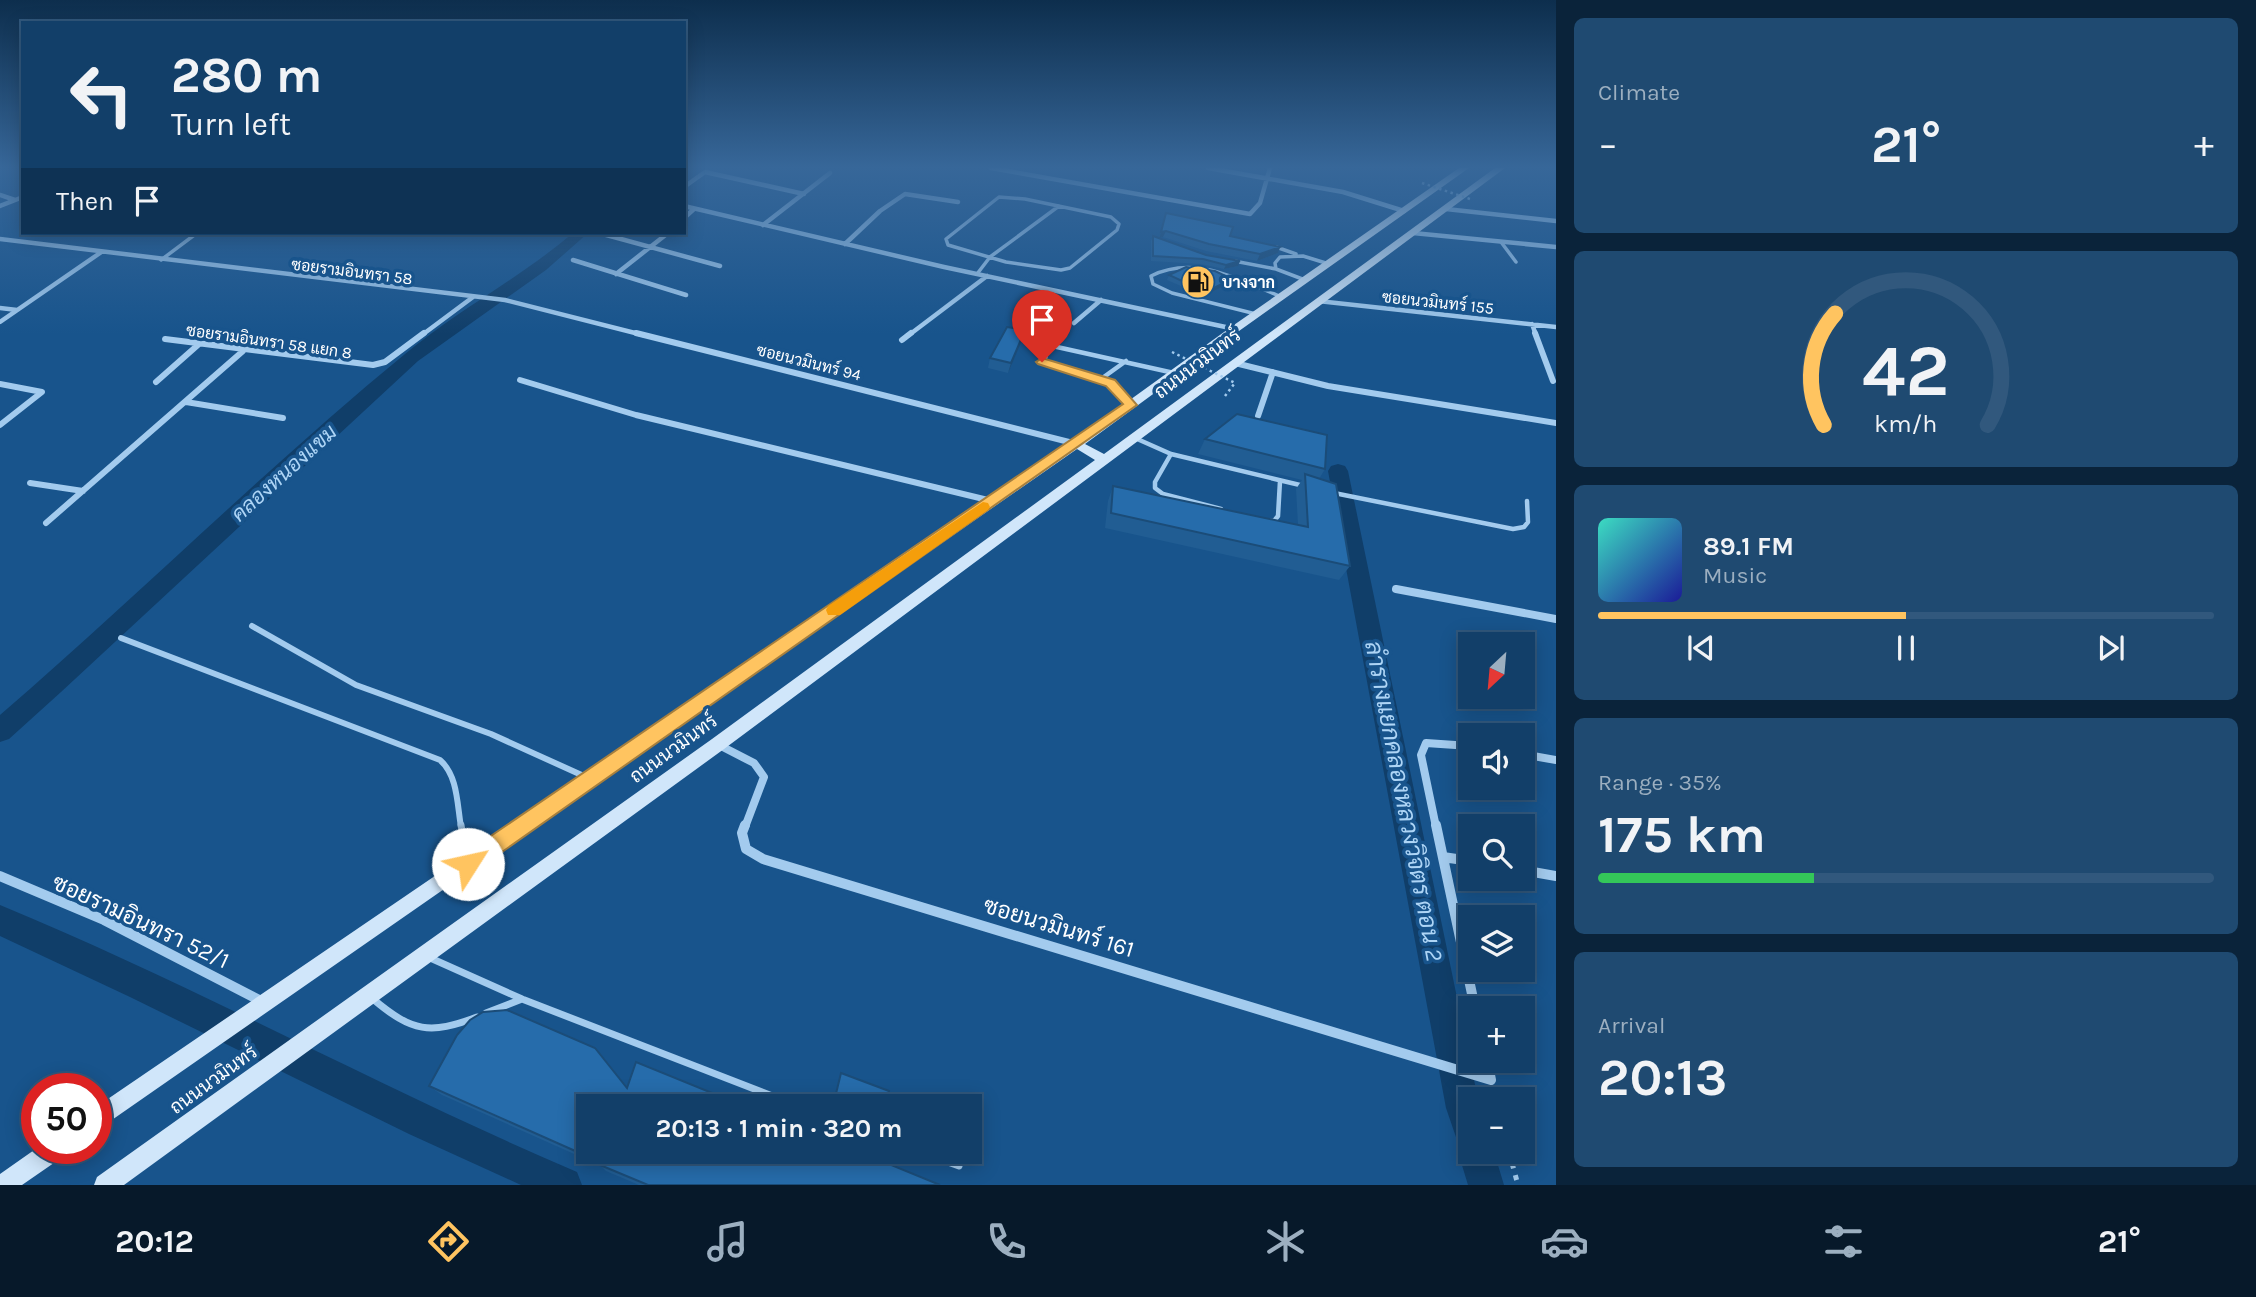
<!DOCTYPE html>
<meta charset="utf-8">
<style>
body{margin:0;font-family:Karla,Sarabun,sans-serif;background:#1f4a71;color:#f1f3f6;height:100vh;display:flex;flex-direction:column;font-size:26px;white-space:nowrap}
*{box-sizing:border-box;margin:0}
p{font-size:23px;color:#9cafc0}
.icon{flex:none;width:38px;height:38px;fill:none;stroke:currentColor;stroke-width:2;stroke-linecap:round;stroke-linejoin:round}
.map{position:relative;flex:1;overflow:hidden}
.drawer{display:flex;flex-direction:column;gap:18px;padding:18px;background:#0a233a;width:700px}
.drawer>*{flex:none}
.hud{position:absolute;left:21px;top:21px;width:665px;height:214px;border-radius:0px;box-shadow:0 4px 18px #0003,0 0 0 2px #31587d;background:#123f69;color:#f1f3f6;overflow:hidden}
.needle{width:46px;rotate:206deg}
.tools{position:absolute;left:1458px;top:632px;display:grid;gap:14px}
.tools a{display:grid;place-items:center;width:77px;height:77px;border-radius:0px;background:#123f69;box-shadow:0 4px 18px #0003,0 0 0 2px #31587d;font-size:35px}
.speed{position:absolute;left:21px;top:1073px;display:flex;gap:14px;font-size:35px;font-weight:700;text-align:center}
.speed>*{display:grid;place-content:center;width:91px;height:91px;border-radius:50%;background:#123f69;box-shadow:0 4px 18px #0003,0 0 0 2px #31587d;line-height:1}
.speed .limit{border:10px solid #d22;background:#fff;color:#111}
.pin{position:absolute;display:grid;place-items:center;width:60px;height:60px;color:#fff;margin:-72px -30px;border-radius:50% 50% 50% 0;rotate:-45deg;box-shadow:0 0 7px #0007}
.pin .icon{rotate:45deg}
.me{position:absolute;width:77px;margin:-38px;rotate:55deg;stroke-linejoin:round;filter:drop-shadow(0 0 5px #0008)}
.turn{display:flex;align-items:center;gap:24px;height:147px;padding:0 35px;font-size:32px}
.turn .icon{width:91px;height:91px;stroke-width:2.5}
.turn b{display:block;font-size:49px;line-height:60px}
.then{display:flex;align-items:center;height:66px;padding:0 35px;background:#0003;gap:14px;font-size:26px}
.big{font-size:52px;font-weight:700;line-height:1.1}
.drawer .widget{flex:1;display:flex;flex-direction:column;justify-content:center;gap:10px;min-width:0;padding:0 24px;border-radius:10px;background:#1f4a71}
.drawer .dial{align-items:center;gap:0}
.dial svg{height:182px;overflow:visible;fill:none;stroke:#31587d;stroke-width:7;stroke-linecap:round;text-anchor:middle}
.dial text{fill:#f1f3f6;stroke:none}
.song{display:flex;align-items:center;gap:21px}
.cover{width:84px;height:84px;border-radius:10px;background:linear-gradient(135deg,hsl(170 70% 55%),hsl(240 70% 35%))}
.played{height:7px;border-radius:4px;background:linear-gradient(90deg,#ffc460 50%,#31587d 50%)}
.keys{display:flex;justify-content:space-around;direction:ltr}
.heat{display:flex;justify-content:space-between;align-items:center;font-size:38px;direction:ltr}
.charge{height:10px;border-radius:5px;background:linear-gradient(90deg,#34c759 35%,#31587d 0)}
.trip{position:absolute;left:576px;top:1094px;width:406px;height:70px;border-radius:0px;background:#123f69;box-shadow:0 4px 18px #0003,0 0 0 2px #31587d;font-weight:700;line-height:70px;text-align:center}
.tabs{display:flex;height:112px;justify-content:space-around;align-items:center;background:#07192a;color:#9cafc0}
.tabs .icon{width:49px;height:49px}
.tabs .selected{color:#ffc460}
.tabs b{font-size:32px;color:#f1f3f6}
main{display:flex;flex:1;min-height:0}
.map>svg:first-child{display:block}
</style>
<main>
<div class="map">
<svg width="1556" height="1185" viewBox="0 0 1556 1185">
<rect width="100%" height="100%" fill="#18548c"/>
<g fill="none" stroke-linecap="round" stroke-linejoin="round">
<path fill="#103e69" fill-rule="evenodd" d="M573 233H588L546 270 418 361 61 692 9 739 0 742V715C137 597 265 469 405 354 458 310 520 278 573 233Z
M1338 464 1345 466 1348 471 1478 1099H1470V1152H1494L1504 1185H1468L1458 1152 1461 1145 1458 1143 1446 1108 1328 471 1331 466Z
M0 905C196 986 382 1089 577 1172L582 1185H521L409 1134 130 997 0 936Z"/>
<path stroke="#a3cbee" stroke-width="2.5" stroke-dasharray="2.5 3.5" stroke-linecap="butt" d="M1225 396 1234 384"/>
<path stroke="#a3cbee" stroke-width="5" stroke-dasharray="5 7" stroke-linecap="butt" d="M1509 1152 1518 1185"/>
<path stroke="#a3cbee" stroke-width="3.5" d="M999 197 1025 199 1111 217 1119 224 1117 230 1070 268 1061 270 1006 262 948 245 946 239Z
M1501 242 1516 262
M1276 247 1296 254
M161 260 197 233
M1234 261 1276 269
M977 274 990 257 1059 206
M1305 280 1276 269 1275 263 1280 257 1303 256 1329 264
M1256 314 1172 293 1153 284 1151 276C1196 254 1239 280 1282 297"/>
<path stroke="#a3cbee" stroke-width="4.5" d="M1101 379 1126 361
M1130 405 1111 383 1044 363 1048 345 1174 373
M1135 438 1171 454 1304 486
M1171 454 1155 482V488L1163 494 1221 509
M1334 493 1513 529 1524 527 1528 522 1527 501
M1268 521H1274L1278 516 1280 481"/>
<path stroke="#a3cbee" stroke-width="6" d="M252 626 356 685 491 734 586 777
M121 638 440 760C458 776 457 804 461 827"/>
<path stroke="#a3cbee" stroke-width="7" d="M461 825 467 861
M428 957 522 999 798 1106
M373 999C412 1032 430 1035 477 1017
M486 1013 522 999
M920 1152 959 1166"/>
<path stroke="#a3cbee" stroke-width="4.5" d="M991 168 1250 214 1260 203 1270 168
M1208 168 1343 192 1404 211
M684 187 705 172 804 194
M0 195 15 200
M0 206 23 197
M684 206 944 267 1235 329
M1446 209 1556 221
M684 218 694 209
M763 225 830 173
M599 233 720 266
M1413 233 1556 247
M0 239 505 300 643 335
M845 244 880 211 905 194 958 202
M573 260 686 295
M616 274 668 233
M1318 301 1556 327
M0 308 17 310
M0 322 100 253
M1074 323 1101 300
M1532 324 1536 335
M422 335 473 297
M909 335 987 276"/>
<path stroke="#a3cbee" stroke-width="6" d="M636 333 1077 444
M1535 333 1553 381
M165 339 373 365 385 362 424 333
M902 340 911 333
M1235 363 1328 386 1556 423
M520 380 636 415 992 501
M156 382 199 344
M0 384 42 392 0 425
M186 402 283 418
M1258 416 1273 372
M30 483 83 491
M46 523 243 351"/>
<path stroke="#a3cbee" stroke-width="8" d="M1396 589 1556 619
M719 745 754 763 764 777 745 827
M1522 754 1556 760
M1436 827 1421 755 1426 743 1470 746"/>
<path stroke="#a3cbee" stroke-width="10" d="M745 825 742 833 746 849 763 859 1491 1080 1487 1060
M1436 825 1475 1008
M1443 857 1470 861
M1522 870 1556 876
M0 876 104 920 261 1001"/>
<path fill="#d0e6fa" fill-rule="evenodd" d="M1459 168H1469L1239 331 1085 444 1104 454 1495 168H1505L724 749 124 1185H94L97 1177 712 739 1095 460 1077 449 96 1131V1107L1073 441 1231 327Z
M37 1148H67L64 1156 22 1185H0V1174Z"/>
<path stroke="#a3cbee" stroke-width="2.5" stroke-dasharray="2.5 3.5" stroke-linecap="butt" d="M1422 183 1473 200
M1172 352 1235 383"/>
</g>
<path fill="#215d93" d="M1166 213 1230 236 1280 247 1278 253 1257 261 1206 251 1163 237 1159 238Z
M1153 236 1238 266 1224 269 1201 264 1151 261V241Z
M1169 275 1232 279 1230 283 1204 296 1167 280Z
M1025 330 1022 340 1008 373 988 368 990 358Z
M1205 439 1325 469 1319 479 1350 566 1339 580 1105 528 1108 501 1113 486 1298 525 1296 489 1302 480 1198 454Z
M429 1086 627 1088 874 1158 940 1185H639L606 1171 601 1166 442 1095Z"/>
<path fill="#1b4c78" d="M1166 231 1163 237 1159 238 1161 232Z
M1280 247 1278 253 1257 261 1260 254Z
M1240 261 1238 266 1224 269 1226 265Z
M1232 279 1230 283 1204 296 1206 292Z
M1025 330 1022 340 1008 373 1011 363Z"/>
<path fill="#266cab" stroke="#1b4c78" stroke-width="2" d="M1166 213 1233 227 1230 236 1280 247 1260 254 1209 244 1166 231 1161 232Z
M1153 236 1206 255 1240 261 1226 265 1203 259 1153 256Z
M1186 267 1215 271 1232 279 1206 292 1169 275Z
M1007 327 1025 330 1011 363 990 358Z
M1237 414 1327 435 1325 469 1205 439Z
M1305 474 1336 484 1350 566 1111 513 1113 486 1308 527Z
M507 1010 595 1048 627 1088 636 1062 744 1106H588V1152H876L874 1158 940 1185H648L600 1165V1162L429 1086 457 1035 470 1020 483 1012Z
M841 1073 889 1091 886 1106H833Z"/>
<linearGradient id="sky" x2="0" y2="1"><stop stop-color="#0d2e4d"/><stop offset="0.5" stop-color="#376799"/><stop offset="1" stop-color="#376799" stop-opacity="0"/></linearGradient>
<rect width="1556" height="334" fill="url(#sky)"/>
<path fill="#ffc460" stroke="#a67f3e" stroke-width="2" d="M1042 358 1115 380 1137 405 475 871 468 874 460 871 457 864 460 857 1123 404 1106 386 1038 364 1036 362Z"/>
<path fill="#f59e0b" d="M983 502 988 503 990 507 988 510 840 615H828L826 610 828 606Z"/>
<defs>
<symbol id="fuel-disc" viewBox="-11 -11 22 22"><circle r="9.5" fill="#ffc460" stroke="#18548c"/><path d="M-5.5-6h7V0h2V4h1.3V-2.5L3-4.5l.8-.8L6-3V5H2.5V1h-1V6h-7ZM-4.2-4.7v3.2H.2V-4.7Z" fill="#111"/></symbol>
</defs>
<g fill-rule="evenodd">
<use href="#fuel-disc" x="1179" y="263" width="38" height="38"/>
</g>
<g text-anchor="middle" stroke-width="7" stroke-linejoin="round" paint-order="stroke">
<g font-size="16" fill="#fff" stroke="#18548c">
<text transform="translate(352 271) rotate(7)" y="6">ซอยรามอินทรา 58</text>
<text transform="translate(1438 302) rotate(6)" y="6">ซอยนวมินทร์ 155</text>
<text transform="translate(269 341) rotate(8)" y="6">ซอยรามอินทรา 58 แยก 8</text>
<text transform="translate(809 362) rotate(14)" y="6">ซอยนวมินทร์ 94</text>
</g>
<g font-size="16" font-weight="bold" fill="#fff" stroke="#18548c" text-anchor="start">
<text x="1222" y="288">บางจาก</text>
</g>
<g font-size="19" fill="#fff" stroke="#18548c">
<text transform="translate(1197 363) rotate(-37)" y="7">ถนนนวมินทร์</text>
<text transform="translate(673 748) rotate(-36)" y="7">ถนนนวมินทร์</text>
<text transform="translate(213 1079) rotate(-36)" y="7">ถนนนวมินทร์</text>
</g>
<g font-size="21" font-style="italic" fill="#aed5f6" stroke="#18548c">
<text transform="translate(284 473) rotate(-42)" y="7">คลองหนองแขม</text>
</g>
<g font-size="23" fill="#fff" stroke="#18548c">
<text transform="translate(141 921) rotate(25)" y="8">ซอยรามอินทรา 52/1</text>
<text transform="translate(1059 927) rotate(17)" y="8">ซอยนวมินทร์ 161</text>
</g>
<g font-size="24" font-style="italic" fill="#aed5f6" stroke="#18548c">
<text transform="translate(1404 801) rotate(79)" y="8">ลำรางแยกคลองหลวงวิจิตร ตอน 2</text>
</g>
</g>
</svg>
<div class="tools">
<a><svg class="needle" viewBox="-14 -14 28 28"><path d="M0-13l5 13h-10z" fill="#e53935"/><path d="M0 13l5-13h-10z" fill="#9cafc0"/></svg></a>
<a><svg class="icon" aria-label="sound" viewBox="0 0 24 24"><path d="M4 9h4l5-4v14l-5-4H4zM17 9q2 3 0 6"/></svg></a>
<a><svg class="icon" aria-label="search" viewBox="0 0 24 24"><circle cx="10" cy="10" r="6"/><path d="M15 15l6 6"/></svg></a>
<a><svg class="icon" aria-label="layers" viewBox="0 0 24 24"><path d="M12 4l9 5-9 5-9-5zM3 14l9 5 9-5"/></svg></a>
<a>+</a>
<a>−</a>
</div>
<div class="speed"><div class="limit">50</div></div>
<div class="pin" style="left:1042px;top:362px;background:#d93025"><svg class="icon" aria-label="arrive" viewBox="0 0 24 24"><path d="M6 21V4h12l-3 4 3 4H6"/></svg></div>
<svg class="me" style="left:468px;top:864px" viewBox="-20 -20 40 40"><circle r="19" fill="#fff"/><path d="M0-13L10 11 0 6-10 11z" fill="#ffc460"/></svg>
<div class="trip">20:13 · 1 min · 320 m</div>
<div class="hud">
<div class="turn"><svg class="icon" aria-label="left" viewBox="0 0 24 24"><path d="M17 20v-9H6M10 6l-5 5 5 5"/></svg><div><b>280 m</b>Turn left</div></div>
<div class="then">Then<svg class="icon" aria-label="arrive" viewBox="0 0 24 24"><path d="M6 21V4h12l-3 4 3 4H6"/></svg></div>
</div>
</div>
<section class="drawer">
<div class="widget"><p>Climate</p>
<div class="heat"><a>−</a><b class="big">21°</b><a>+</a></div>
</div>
<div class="widget dial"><svg viewBox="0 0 100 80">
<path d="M14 69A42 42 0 1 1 86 69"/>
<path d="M14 69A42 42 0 0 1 19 20" stroke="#ffc460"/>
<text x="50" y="56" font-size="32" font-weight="700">42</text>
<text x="50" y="72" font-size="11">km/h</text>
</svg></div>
<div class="widget">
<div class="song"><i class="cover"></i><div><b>89.1 FM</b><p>Music</p></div></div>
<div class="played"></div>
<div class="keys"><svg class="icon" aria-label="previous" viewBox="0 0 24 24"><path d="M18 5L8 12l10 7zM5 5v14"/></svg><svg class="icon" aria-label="pause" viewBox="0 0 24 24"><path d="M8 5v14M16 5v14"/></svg><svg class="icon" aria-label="next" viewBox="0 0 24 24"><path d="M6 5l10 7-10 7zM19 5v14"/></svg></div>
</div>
<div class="widget"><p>Range · 35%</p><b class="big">175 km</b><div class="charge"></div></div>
<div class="widget"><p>Arrival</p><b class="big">20:13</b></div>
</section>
</main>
<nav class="tabs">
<b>20:12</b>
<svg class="icon selected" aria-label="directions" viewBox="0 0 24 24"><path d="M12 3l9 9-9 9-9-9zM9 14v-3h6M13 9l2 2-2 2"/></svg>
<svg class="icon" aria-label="music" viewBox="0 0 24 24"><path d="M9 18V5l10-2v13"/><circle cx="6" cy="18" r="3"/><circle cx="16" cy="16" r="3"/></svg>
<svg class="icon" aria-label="phone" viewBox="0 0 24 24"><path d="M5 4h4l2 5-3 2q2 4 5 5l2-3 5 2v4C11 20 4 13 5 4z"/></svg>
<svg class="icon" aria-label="climate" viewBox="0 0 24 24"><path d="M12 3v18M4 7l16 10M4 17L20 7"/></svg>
<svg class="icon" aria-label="car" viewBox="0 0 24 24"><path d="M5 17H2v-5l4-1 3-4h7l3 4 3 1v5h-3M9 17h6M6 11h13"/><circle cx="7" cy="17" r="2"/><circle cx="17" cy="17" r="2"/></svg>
<svg class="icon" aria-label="filters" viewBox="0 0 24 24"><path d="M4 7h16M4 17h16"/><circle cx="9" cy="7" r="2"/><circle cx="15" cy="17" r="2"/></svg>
<b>21°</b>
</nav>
